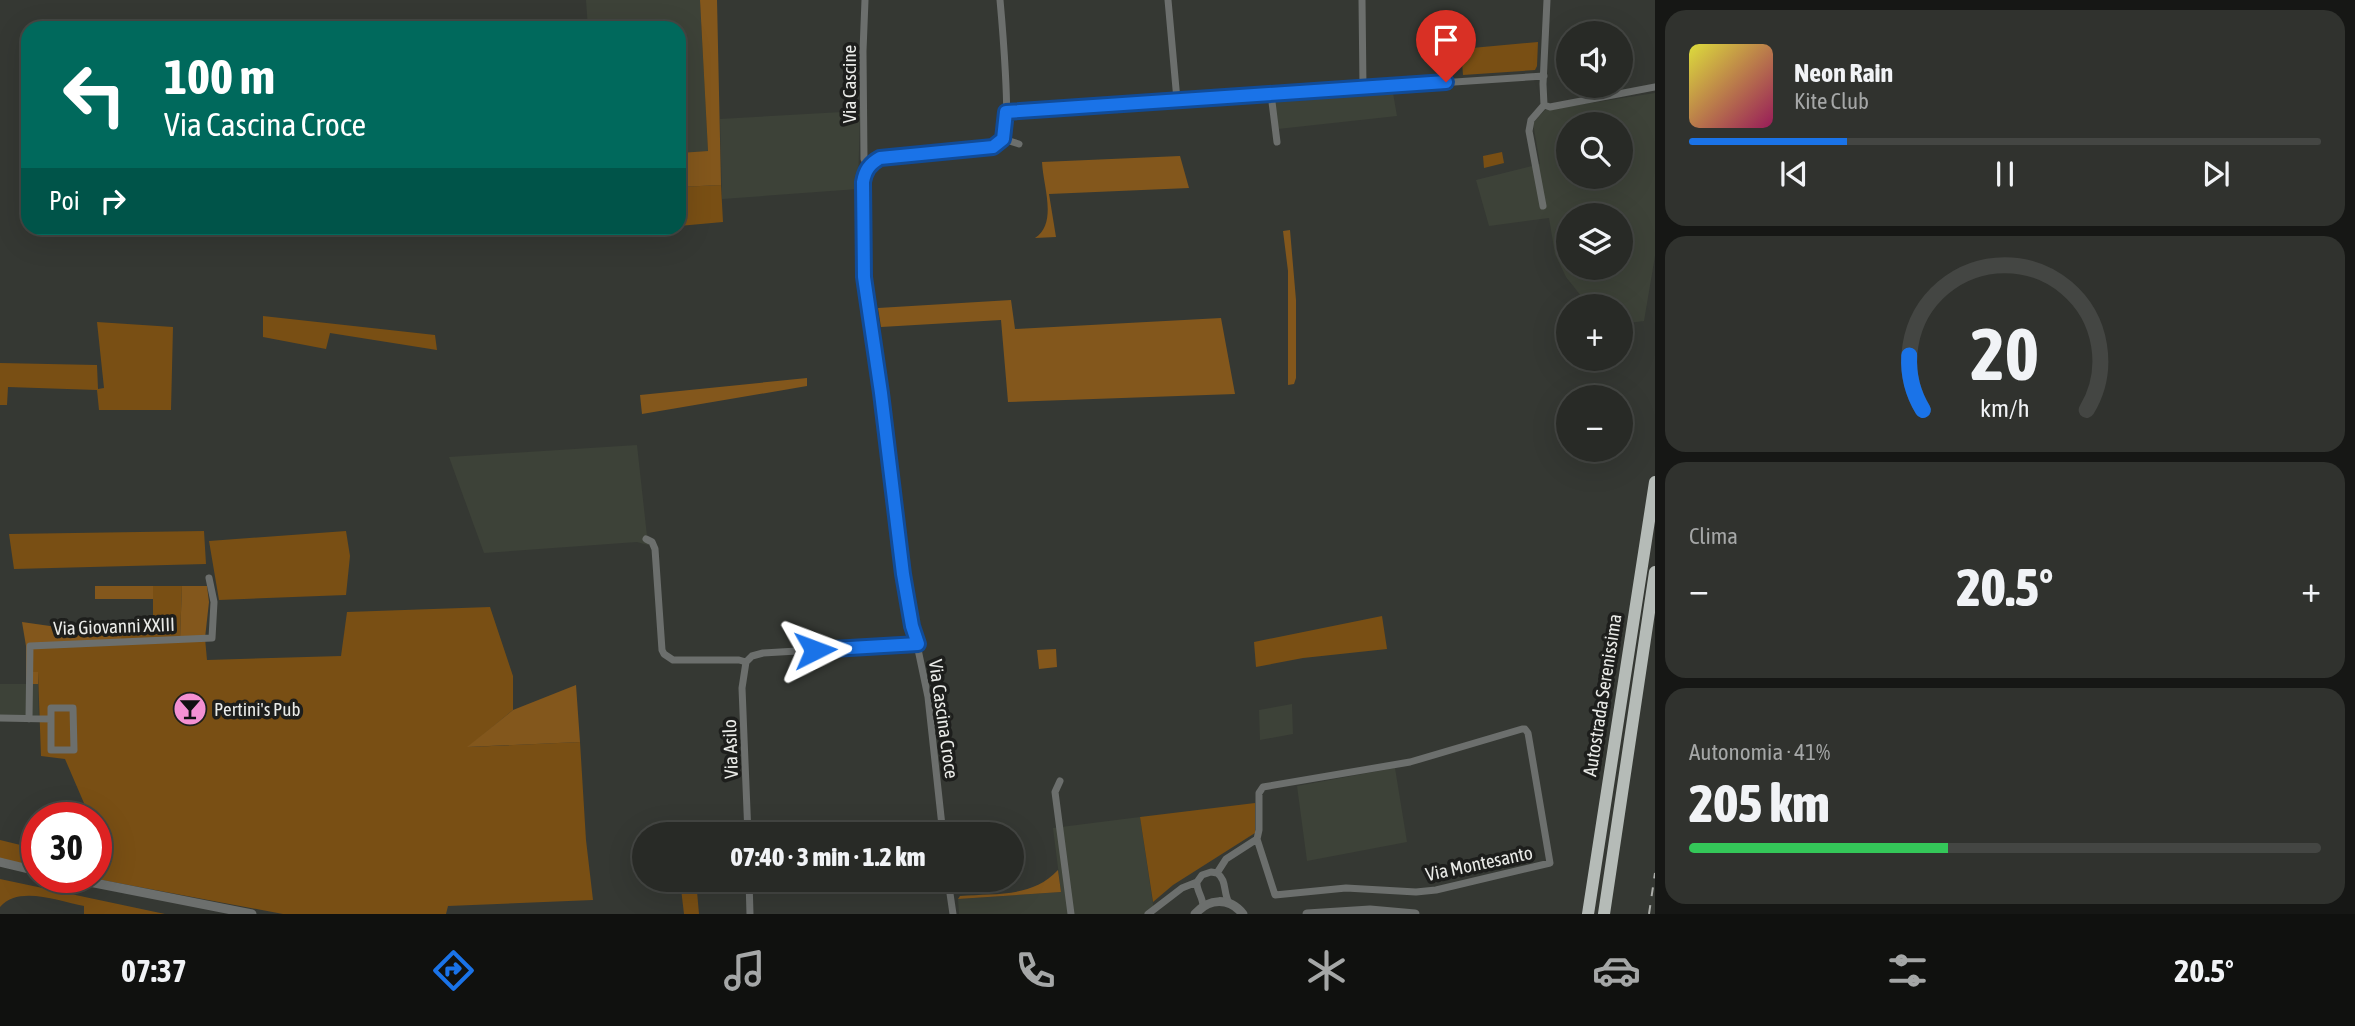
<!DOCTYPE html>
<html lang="it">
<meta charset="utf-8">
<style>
body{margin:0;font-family:"Asap Condensed",sans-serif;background:#30322e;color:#f1f3f6;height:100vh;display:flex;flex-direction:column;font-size:26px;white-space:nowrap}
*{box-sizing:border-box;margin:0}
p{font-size:23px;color:#a5a7a7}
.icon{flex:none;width:38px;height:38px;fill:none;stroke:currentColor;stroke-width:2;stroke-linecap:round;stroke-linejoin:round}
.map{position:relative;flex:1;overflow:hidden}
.sheet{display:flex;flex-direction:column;gap:10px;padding:10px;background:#161715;width:700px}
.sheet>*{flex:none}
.hud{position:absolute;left:21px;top:21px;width:665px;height:214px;border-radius:21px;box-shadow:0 7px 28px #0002,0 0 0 2px #444643;background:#00695c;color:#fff;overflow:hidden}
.buttons{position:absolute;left:1556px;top:21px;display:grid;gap:14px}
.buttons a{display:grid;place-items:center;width:77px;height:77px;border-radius:50%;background:#282a26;box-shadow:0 7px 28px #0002,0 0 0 2px #444643;font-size:35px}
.speed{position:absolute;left:21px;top:802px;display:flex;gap:14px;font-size:35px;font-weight:700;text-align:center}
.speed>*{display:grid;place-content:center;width:91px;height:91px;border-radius:50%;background:#282a26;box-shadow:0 7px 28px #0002,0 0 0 2px #444643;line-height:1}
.speed .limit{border:10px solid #d22;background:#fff;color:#111}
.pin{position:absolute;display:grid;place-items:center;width:60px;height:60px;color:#fff;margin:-72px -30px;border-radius:50% 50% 50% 0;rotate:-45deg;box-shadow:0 0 7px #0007}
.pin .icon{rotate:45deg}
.me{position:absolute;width:77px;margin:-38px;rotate:87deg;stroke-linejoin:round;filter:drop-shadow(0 0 5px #0008)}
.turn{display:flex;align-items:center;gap:24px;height:147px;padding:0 28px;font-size:32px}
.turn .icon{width:91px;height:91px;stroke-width:2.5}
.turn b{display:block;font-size:49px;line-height:60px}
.then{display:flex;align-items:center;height:66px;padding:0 28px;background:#0003;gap:14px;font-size:26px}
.big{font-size:52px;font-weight:800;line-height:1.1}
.sheet .card{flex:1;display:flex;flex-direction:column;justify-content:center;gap:10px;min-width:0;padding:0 24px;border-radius:21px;background:#30322e}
.sheet .dial{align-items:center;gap:0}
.dial svg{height:182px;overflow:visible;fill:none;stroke:#444643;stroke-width:7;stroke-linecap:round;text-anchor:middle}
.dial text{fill:#f1f3f6;stroke:none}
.song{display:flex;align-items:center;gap:21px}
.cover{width:84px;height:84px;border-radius:10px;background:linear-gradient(135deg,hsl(60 70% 55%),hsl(330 70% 35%))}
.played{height:7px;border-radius:4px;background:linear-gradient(90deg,#1a73e8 25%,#444643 25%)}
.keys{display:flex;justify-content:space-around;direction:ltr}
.heat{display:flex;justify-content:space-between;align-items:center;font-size:38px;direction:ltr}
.charge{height:10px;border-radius:5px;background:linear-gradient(90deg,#34c759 41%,#444643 0)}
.trip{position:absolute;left:632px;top:822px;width:392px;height:70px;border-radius:35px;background:#282a26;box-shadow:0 7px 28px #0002,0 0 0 2px #444643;font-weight:800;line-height:70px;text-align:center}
.dock{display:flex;height:112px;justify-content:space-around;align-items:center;background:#10110f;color:#a5a7a7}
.dock .icon{width:49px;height:49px}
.dock .active{color:#1a73e8}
.dock b{font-size:32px;color:#f1f3f6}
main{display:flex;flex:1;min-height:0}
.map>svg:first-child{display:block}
</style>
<main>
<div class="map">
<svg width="1655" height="914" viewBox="0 0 1655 914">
<rect width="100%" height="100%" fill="#353833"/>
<path fill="#3d4238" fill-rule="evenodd" d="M586 0H700L708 151 679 153V28H588Z
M1392 87 1397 116 1278 129 1274 96Z
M1655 93V256L1644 321 1621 324 1620 306H1589L1566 277 1555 254 1549 218 1489 226 1476 180 1540 164 1533 123 1545 110ZM1568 124H1620V177H1568ZM1568 215H1620V268H1568Z
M860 111 858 189 722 199 720 119Z
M637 445 648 545 637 542 484 553 449 457Z
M0 684H38L39 722 0 719Z
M1292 704 1293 734 1260 740 1259 710Z
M1395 768 1407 842 1307 861 1297 786Z
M1140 817 1154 911 1151 914H959L958 899 1061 892 1053 828Z"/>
<path fill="#794f14" d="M1538 42 1537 66 1535 70 1463 75 1461 49Z
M1502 152 1504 163 1484 168 1483 156Z
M721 185 723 222 679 226V187Z
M263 316 435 335 437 350 330 333 326 349 263 337Z
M97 322 173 327 171 410H99L97 390 8 387 7 405H0V363L97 365 98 389 104 388Z
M204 531 206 564 14 569 9 534Z
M346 531 350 556 346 595 219 600 209 541Z
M153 586H182L180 638H205L207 660 341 656 347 612 490 607 513 676V710L468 747 580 742 586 840 593 900 448 906 446 914H283L86 877H96V855L104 852 96 833V817H90L65 759 41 756 38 673 32 672V644L122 640 121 624 153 623Z
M1382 616 1387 649 1303 658 1256 667 1254 642Z
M1255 803V833L1173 885 1153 902 1140 817Z
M0 840 37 849V867L0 859Z
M0 879 165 914H84V906C59 901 18 885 0 907Z
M680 880H696L699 914H684Z"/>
<path fill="#83571c" d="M700 0H717L721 185 679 187V153L708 151Z
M1180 156 1189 188 1049 194 1056 237 1035 238C1058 223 1043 186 1042 162Z
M1290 230 1296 300V378L1294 384 1288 385V271L1283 231Z
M1011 300 1015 329 1221 318 1235 394 1008 402 1001 320 881 327 878 308Z
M807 378V386L642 414 640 395Z
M95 586H153V599H95Z
M182 586H207L209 602 205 638 180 639Z
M22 622 50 626 121 624 122 641 33 644V672H38V684H26V646Z
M1056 649 1057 667 1039 669 1037 650Z
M576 685 580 742 467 747 513 710Z
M1058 870 1061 892 958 899 960 896C996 893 1032 898 1058 870Z"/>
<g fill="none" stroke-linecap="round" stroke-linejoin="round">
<path stroke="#6c6f6d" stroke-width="7" d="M865 0 863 51 864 159 868 167
M1168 0 1177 100
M1362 0 1363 87
M1547 0 1543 84 1544 105 1550 107 1655 87
M1271 94 1277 142
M1006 112 1544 76
M1003 139 1019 144
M1543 206 1529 131 1531 120 1544 105
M646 539 652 542 655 549 662 650 664 654 673 660H739L746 662
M746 662 752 656 763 653 918 644
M746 662 742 688 748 835
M51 708H73L74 750H51Z
M0 718 51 719
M29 719 30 646 212 638 214 602 209 578
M1522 729H1525L1528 733 1550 863 1436 890 1416 892 1346 888 1275 895 1257 839 1259 830V793L1263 787 1410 762Z
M1060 781 1055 792 1071 914
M943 835 928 697 906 592 876 352 864 277 862 221 864 174 868 167 880 158 985 150C992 147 1000 145 1004 139 1011 126 1002 22 1000 0
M1217 873 1226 859 1257 839
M1217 873C1227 880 1223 892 1229 903
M749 880 750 914
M948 880 953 914
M1197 882C1196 890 1203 897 1203 906
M1148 914 1182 888 1197 882 1202 875 1211 872 1217 873"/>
<path stroke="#6c6f6d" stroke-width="9" d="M0 862 37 871
M64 877 252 914
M1195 914C1209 898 1229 897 1243 914
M1307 914 1370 910 1415 914"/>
<path stroke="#b5bbb7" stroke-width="12" d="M1588 914 1655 482
M1604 914 1655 572"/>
<path stroke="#acaeaa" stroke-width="2" stroke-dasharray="9 9" stroke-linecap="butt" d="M1649 914 1655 873"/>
</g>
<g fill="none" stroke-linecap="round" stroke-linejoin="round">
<defs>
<path id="route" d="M815 650 918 644 912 626 903 574 881 393 864 277 863 182C865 171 869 164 880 158L993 147 1003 139 1006 112 1446 82"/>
</defs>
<use href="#route" stroke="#114b97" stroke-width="18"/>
<use href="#route" stroke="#1a73e8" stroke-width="12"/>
</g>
<defs>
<symbol id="bar-disc" viewBox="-11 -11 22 22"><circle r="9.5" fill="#f491d3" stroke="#1d1e1c"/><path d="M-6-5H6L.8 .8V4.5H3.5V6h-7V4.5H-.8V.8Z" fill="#111"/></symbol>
</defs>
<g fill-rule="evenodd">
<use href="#bar-disc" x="171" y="690" width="38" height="38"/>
</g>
<g text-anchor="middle" stroke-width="7" stroke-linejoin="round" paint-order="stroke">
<g font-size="19" fill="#eaebe8" stroke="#1d1e1c">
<text transform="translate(849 84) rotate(-90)" y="7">Via Cascine</text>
<text transform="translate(114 626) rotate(-2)" y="7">Via Giovanni XXIII</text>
<text transform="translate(1602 695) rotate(-81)" y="7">Autostrada Serenissima</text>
<text transform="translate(944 719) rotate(82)" y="7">Via Cascina Croce</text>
<text transform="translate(730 749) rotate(-92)" y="7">Via Asilo</text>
<text transform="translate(1479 863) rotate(-12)" y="7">Via Montesanto</text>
</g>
<g font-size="19" fill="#eaebe8" stroke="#1d1e1c" text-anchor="start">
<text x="214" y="716">Pertini's Pub</text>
</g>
</g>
</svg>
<div class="buttons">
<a><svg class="icon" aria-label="sound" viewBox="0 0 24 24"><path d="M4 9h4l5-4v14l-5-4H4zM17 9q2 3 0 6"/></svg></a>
<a><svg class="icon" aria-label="search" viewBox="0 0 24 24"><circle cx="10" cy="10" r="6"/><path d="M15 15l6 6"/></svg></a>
<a><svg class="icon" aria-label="layers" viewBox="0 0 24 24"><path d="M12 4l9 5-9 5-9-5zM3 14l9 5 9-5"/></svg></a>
<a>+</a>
<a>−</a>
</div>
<div class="speed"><div class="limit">30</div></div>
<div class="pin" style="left:1446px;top:82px;background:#d93025"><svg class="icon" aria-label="arrive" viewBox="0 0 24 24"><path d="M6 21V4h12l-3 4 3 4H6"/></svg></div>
<svg class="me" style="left:815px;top:650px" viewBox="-20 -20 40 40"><path d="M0-17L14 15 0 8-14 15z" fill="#1a73e8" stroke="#fff" stroke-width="4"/></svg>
<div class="trip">07:40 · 3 min · 1.2 km</div>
<div class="hud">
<div class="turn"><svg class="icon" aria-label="left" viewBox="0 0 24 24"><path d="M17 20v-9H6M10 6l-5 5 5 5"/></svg><div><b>100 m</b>Via Cascina Croce</div></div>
<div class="then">Poi<svg class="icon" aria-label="right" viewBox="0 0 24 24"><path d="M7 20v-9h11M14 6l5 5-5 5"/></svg></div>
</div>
</div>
<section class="sheet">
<div class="card">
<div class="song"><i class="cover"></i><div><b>Neon Rain</b><p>Kite Club</p></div></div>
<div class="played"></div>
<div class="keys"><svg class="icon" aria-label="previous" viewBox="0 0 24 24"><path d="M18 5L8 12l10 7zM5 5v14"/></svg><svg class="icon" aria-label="pause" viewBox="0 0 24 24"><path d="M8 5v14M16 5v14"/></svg><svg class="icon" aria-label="next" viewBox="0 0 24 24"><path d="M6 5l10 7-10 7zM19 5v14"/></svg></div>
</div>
<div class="card dial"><svg viewBox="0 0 100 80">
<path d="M14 69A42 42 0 1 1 86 69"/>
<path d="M14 69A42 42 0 0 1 8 45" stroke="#1a73e8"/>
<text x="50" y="56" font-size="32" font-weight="700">20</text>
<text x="50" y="72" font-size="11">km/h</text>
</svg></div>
<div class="card"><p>Clima</p>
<div class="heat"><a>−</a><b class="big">20.5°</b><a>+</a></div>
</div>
<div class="card"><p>Autonomia · 41%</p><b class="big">205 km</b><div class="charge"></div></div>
</section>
</main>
<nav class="dock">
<b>07:37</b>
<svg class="icon active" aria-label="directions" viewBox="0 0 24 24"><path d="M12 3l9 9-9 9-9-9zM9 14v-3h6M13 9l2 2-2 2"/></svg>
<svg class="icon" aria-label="music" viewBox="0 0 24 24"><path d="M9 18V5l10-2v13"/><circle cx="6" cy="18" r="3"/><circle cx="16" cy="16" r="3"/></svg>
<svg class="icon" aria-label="phone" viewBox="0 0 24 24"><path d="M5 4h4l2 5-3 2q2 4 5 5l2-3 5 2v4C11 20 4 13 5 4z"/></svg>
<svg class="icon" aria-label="climate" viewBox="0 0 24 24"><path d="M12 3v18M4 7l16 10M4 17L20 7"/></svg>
<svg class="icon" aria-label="car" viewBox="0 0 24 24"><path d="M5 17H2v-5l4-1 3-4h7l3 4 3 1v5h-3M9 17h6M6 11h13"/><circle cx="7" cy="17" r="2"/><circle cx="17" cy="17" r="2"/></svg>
<svg class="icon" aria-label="filters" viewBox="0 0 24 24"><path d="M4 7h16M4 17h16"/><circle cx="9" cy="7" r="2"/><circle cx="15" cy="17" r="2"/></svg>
<b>20.5°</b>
</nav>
